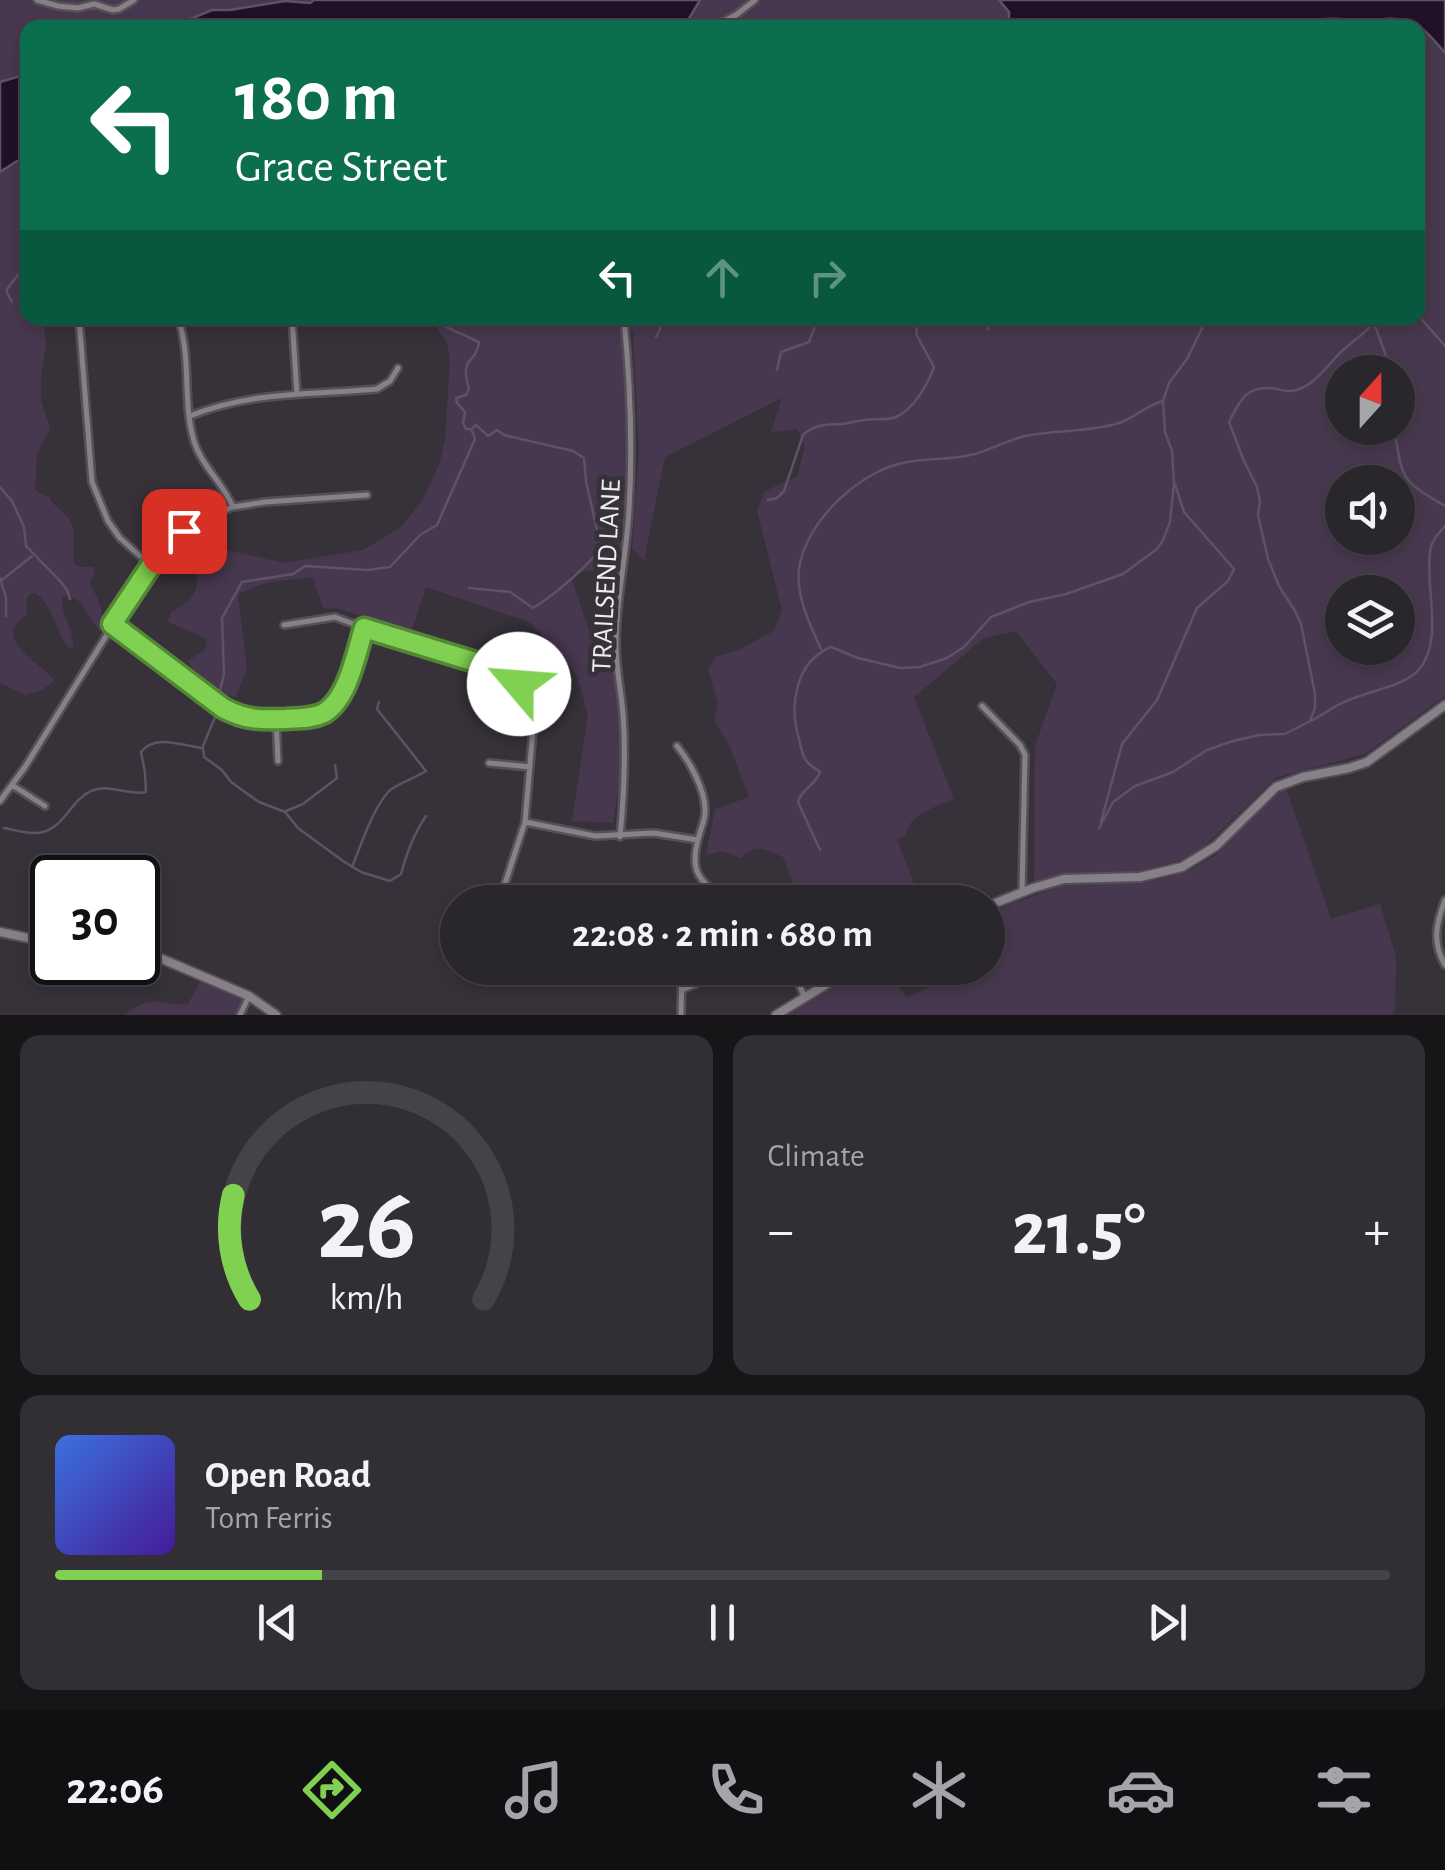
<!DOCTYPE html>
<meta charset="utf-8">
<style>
body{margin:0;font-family:"Alegreya Sans",sans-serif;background:#312e34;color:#f1f3f6;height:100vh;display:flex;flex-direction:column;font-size:38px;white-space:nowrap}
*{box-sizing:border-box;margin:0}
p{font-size:32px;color:#a5a5a9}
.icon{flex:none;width:55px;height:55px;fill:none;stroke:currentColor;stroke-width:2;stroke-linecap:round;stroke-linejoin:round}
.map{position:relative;height:1015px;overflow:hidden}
.drawer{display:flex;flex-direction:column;gap:20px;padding:20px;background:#171518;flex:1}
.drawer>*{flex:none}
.hud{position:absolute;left:20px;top:20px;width:1405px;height:305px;border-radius:20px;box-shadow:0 5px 15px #0003,0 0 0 2px #454348;background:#0b6e4f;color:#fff;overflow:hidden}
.needle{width:65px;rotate:21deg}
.fabs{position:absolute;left:1325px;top:355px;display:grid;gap:20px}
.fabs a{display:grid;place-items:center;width:90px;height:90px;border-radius:50%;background:#29262c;box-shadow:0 5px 15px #0003,0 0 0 2px #454348;font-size:50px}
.speed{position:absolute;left:30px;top:855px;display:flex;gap:20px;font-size:50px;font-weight:700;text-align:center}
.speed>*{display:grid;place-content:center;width:130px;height:130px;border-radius:50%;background:#29262c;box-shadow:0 5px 15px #0003,0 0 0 2px #454348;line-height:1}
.speed .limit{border:5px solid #111;border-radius:15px;background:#fff;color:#111}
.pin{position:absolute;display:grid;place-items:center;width:85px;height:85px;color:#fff;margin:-42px;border-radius:20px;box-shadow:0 5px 15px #0006}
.me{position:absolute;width:110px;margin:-55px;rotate:297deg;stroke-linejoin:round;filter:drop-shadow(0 0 8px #0008)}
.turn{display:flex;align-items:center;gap:35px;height:210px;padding:0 50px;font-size:45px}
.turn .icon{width:130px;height:130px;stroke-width:2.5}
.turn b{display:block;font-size:70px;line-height:85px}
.lanes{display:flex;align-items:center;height:95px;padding:0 50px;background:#0003;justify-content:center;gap:50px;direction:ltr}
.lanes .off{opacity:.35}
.big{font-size:75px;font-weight:700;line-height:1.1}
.drawer .tile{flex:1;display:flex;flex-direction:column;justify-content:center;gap:15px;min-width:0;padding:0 35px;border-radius:20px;background:#312e34}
.drawer .dial{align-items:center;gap:0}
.dial svg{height:260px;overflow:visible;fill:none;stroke:#454348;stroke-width:7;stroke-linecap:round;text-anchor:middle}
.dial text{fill:#f1f3f6;stroke:none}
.song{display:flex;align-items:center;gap:30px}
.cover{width:120px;height:120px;border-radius:15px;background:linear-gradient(135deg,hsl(220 70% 55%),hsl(260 70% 35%))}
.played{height:10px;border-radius:5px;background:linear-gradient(90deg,#80d051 20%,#454348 20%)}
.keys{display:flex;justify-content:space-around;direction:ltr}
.heat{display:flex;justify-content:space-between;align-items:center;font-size:55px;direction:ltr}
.drawer .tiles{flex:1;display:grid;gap:20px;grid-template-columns:1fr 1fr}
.tile:last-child{grid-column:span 2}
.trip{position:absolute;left:440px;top:885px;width:565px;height:100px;border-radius:50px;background:#29262c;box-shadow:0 5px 15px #0003,0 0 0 2px #454348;font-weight:700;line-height:100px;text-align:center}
.tabs{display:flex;height:160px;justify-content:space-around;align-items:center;background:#100f12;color:#a5a5a9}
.tabs .icon{width:70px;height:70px}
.tabs .active{color:#80d051}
.tabs b{font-size:45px;color:#f1f3f6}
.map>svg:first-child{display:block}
</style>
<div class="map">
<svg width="1445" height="1015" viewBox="0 0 1445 1015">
<rect width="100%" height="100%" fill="#37323a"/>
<path fill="#48384f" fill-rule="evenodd" d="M0 0H314L310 3 285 1 230 10H212L171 27 28 28 27 74 0 82Z
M660 0H1042L1114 28H637Z
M1445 0V696L1365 754 1275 778 1193 857 1129 874H1067L1034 883 1035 746 1057 684 1016 631 984 638 914 697 954 799C935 807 909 814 905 836L897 840 921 902H860L854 891 838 902H801L783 857C764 850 757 842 740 858L723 851 706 855 715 809 749 797 730 747 714 720 718 703 708 669 716 656 737 651 775 630 782 610 757 510 765 491 797 477 805 446 797 429 771 432 782 398 665 457 644 560 632 549 639 452 633 331 623 333 628 483 617 567 570 574 593 643 610 639 625 750 613 823 572 821 588 715 577 676 556 648 529 622 426 587 411 632 339 609 323 608 313 578C287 579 260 581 238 595L247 668 236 697C209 691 202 684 188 661L205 649 207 639 168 622 171 612C198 599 200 587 194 560L201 551 212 547 284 563 363 550 400 528 422 501 439 465 445 441 450 360 447 343 430 318H1418V28L1247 27 1286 26 1304 9ZM1342 372H1398V428H1342ZM1342 482H1398V538H1342ZM1342 592H1398V648H1342Z
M17 161 27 162 28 276 24 284 27 288 28 318H43L46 344 41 378V400L50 429 37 454 35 489 38 492 49 497C54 508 65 511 71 522 77 535 71 550 74 564L81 567H93L95 571 90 583C99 602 106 611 100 632L81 603 70 595 62 598C60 615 74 629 73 647L69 648C55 631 53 605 35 593L30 594 26 601 27 614C23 618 18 621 15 626 5 646 42 666 53 678V682L42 690 25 695 0 683V172Z
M1286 788 1331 919 1380 904 1396 957 1395 1009 1392 1015H787L865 968H887L906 998 937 984 930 968H988V913L1066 884 1156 880 1189 871 1217 854 1274 794Z
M201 980 242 998 236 1015H125C154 991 158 1007 188 1004Z"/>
<path fill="#211028" stroke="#5e5264" stroke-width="2.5" d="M314 0H700L684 27H171L212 10H230L285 1 310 3Z
M999 0H1445V53C1426 30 1416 17 1385 19L1376 28C1359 28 1374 29 1359 23 1344 18 1327 18 1312 21L1307 28H1027L1009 21V12Z
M27 74V162L17 161 0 172V82Z"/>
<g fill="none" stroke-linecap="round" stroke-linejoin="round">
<path stroke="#5e5264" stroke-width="2.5" d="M12 302 7 293V289L28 262
M1418 315 1445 346
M446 318V327L479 342C476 366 459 354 469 389L466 395 456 398 457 403 465 412 463 423 466 429H472L476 425 488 436 497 430 504 435 573 451 584 458 586 481 601 548C588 566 552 597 533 608L510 592 469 588
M1374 323 1386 356V372
M988 329 992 318
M656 337 662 325 673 318 686 320 702 318
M777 370 781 352 809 342 814 329 812 318
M1394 428C1403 478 1398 479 1445 506
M0 487 12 501 24 527 26 546 61 582 67 590 70 599
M768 500 777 498 784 491 803 435C815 424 825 425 840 424 848 424 855 421 864 420 874 418 886 421 896 417 914 409 928 384 934 367L916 334 919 318
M0 578 6 598V616
M2 580 32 556
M821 649C810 625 796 597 799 569 805 522 860 470 907 462 929 458 953 460 975 454 992 449 1008 440 1025 436 1055 430 1087 432 1116 424 1134 419 1146 405 1163 401
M218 699 224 674 222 618 242 582 293 574 305 566 368 570 390 567 420 535 437 525 475 439 472 431
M1311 721C1321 716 1329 710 1338 705 1363 691 1395 690 1417 672 1445 642 1425 590 1430 552 1431 541 1438 534 1445 526
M203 746 218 710
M203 748 204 757 222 770 231 782 259 802 285 812 298 828 343 861 361 872 390 881 401 874C407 853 413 835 426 816
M286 811 303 804 337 778 335 765
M1101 822 1122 744 1157 700 1197 608 1228 581 1234 569 1184 512 1175 484
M4 828C14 830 25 833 35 833 62 834 70 800 91 791 111 783 127 796 146 792L145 772 141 752C155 734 181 745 201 748
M1099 828 1113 802 1135 786 1173 772 1207 750 1233 741 1259 735 1285 734 1310 721 1315 708V694L1301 624 1295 611 1279 586 1268 559 1258 515 1260 501 1257 487 1244 461 1229 422C1239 403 1245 387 1268 388 1276 388 1285 392 1292 391 1314 388 1328 364 1342 351 1355 339 1367 333 1376 318
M820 850 798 802C802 788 815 786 820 772 816 769 811 766 807 762 802 756 801 747 799 739 789 706 795 662 831 647L858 658 900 668 920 667 947 658 964 647 991 617 1029 602 1066 594 1123 574 1157 549 1163 540 1170 522 1174 483 1172 451 1165 432 1163 401 1169 383 1187 359 1207 318
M352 867C361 845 373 808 389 791 397 784 415 778 426 771L377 709 379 702"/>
<defs>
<path id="minor" d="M37 0 58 6 78 8 94 4 113 10 119 9 134 0
M711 28 736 15 755 0
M79 318 92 482 108 521 120 538 150 565
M178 318C192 359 182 401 194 441 201 465 223 483 233 507
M292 318 297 394
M190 416C252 391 312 395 377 389L390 381 398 368
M112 624 223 708 247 719 258 720 311 717 326 712 343 694 364 628
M284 625 335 617 364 628 495 668 510 677 519 685 526 695 534 718 525 822 499 902
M982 706 1020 745 1025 755 1022 892
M276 719 278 761
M677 746C690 762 706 791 705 812 705 820 701 828 699 836 688 873 700 881 728 902
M489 763 530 767
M12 785 45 806
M0 801 25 767 142 578 168 545 205 518 233 507 265 502 367 495
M525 822 595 836 654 833 698 840
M620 837C624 796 626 755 623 714 621 689 615 664 616 638 617 594 627 552 629 509 633 445 630 381 624 318
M1445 900C1436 924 1432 942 1445 965
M744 902 754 894 760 896 762 902
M792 968 805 998
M682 990 731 968
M240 1015 249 996
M681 1015 682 968"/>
<path id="tertiary" d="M988 906 1033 888 1064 879 1140 877 1182 867 1216 846 1276 787 1303 777 1349 768 1367 762 1445 705
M0 932 52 943
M138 953 162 959 249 996 276 1015
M776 1015 853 968"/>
</defs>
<use href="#minor" stroke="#555057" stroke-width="10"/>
<use href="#tertiary" stroke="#555057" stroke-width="12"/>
<use href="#minor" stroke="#878089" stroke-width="5"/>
<use href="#tertiary" stroke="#878089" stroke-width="8"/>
</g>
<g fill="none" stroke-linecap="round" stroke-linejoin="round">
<defs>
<path id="route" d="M184 531 156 558 112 624 223 708C245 720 261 720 285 719 298 718 312 719 324 713 348 699 356 654 364 628L495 668 519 684"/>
</defs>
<use href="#route" stroke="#538735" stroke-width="25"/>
<use href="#route" stroke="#80d051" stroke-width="18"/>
</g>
<g text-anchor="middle" stroke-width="10" stroke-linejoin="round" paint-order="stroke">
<g font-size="28" fill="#eeebf0" stroke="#37323a">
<text transform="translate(605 576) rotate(-87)" y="10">TRAILSEND LANE</text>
</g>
</g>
</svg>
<div class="fabs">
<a><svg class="needle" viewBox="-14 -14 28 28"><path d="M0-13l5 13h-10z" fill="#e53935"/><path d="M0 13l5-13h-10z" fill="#a5a5a9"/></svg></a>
<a><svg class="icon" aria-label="sound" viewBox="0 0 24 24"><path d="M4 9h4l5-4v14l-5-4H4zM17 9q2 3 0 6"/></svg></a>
<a><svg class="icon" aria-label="layers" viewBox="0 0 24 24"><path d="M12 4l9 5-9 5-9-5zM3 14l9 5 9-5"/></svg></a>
</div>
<div class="speed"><div class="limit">30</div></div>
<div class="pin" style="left:184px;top:531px;background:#d93025"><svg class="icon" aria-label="arrive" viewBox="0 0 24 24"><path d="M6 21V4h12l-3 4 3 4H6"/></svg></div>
<svg class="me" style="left:519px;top:684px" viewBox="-20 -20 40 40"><circle r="19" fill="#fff"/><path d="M0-13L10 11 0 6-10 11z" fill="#80d051"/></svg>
<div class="trip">22:08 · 2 min · 680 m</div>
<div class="hud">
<div class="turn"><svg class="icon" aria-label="left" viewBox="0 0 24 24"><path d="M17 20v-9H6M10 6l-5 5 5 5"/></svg><div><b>180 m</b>Grace Street</div></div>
<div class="lanes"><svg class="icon" aria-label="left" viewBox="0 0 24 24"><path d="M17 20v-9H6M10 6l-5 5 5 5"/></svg><svg class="icon off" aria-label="ahead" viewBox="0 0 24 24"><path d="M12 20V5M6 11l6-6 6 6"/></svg><svg class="icon off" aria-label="right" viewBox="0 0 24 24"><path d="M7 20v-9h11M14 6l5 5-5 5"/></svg></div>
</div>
</div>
<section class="drawer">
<div class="tiles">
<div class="tile dial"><svg viewBox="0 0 100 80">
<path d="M14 69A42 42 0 1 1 86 69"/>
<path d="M14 69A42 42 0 0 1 9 37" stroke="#80d051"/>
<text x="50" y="56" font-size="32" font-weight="700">26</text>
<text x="50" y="72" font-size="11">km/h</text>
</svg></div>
<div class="tile"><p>Climate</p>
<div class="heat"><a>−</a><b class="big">21.5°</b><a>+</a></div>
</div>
<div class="tile">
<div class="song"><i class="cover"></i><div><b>Open Road</b><p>Tom Ferris</p></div></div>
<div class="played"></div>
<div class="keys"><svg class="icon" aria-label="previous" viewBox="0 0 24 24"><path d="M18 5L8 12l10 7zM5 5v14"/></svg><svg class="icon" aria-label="pause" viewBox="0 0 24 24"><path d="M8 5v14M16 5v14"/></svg><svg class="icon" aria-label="next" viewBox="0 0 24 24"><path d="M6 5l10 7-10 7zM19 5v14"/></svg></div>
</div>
</div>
</section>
<nav class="tabs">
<b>22:06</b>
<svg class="icon active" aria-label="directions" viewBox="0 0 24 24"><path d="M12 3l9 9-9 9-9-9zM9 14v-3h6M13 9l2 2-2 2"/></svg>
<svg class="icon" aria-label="music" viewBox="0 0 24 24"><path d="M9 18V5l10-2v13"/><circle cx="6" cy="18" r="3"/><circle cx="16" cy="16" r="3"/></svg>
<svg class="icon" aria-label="phone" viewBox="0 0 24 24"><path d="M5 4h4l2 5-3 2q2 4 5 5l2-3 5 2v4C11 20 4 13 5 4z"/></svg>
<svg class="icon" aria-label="climate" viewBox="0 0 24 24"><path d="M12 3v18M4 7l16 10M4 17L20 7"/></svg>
<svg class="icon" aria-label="car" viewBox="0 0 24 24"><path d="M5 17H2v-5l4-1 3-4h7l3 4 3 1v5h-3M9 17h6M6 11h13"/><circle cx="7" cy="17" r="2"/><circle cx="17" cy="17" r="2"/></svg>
<svg class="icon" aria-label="filters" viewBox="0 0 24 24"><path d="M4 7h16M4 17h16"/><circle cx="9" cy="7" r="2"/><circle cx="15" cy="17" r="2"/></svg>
</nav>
